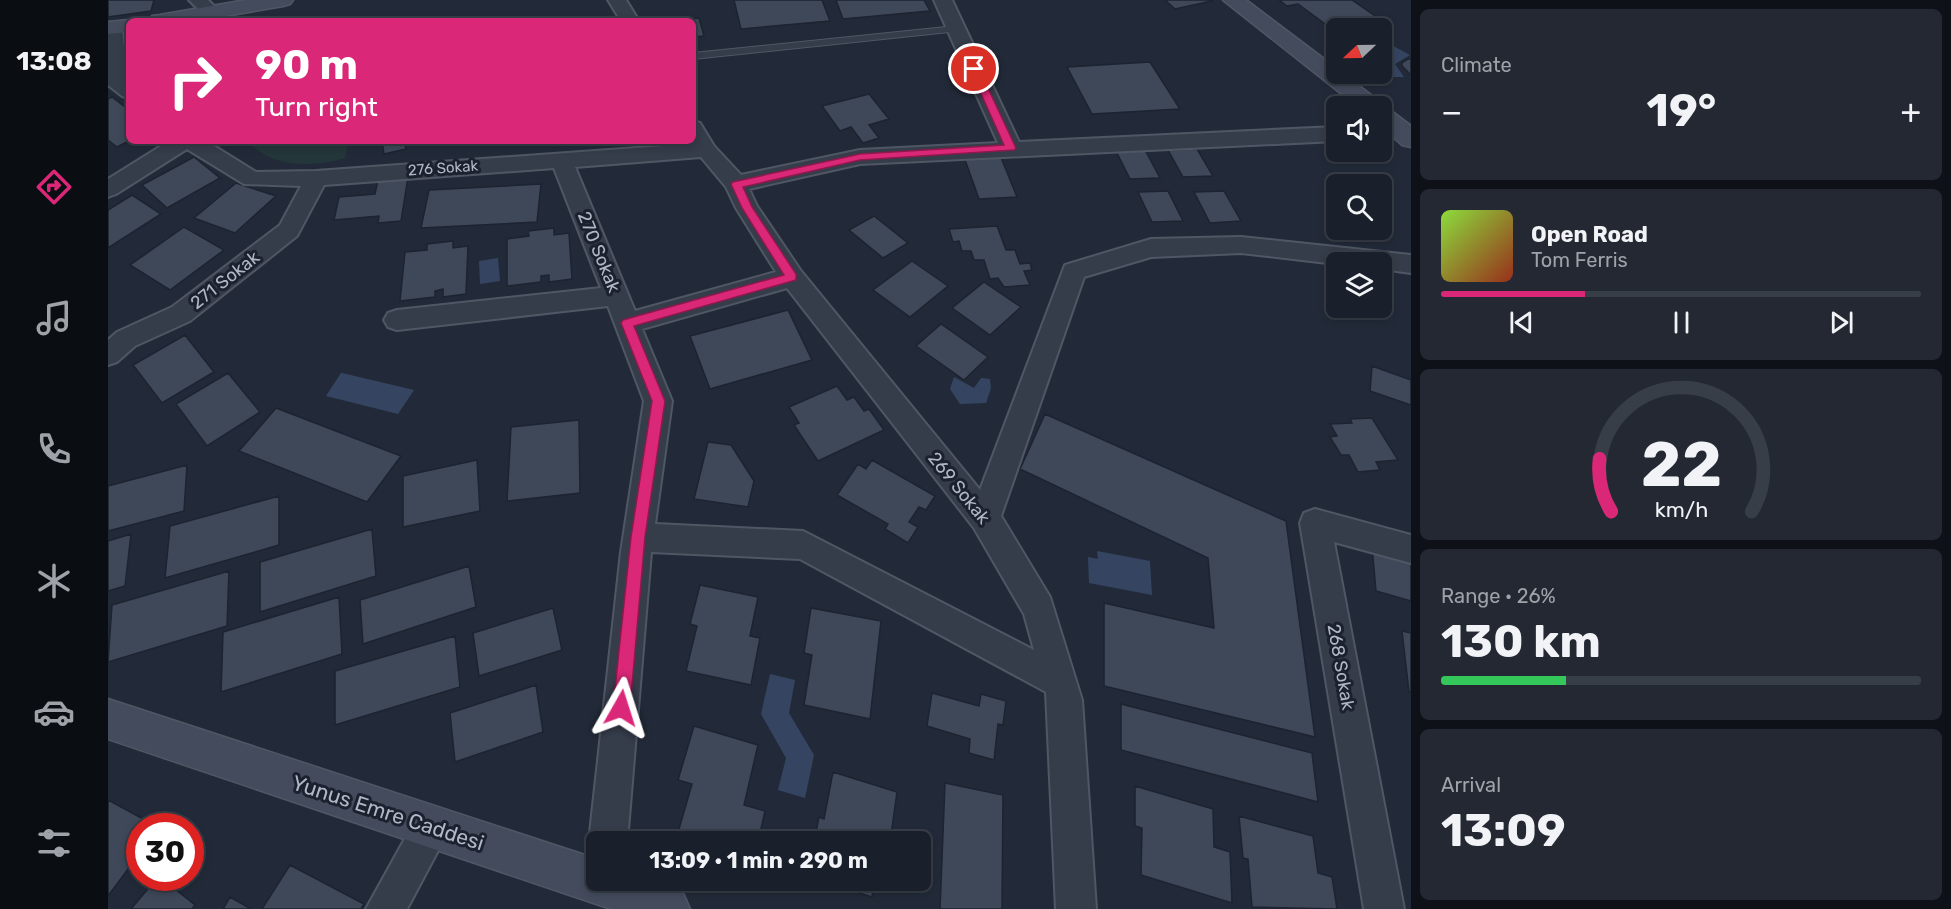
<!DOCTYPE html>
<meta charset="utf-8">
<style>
body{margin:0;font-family:Rubik,sans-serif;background:#232833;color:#f1f3f6;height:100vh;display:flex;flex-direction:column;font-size:22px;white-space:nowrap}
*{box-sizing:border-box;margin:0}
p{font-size:20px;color:#9fa3a9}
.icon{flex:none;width:33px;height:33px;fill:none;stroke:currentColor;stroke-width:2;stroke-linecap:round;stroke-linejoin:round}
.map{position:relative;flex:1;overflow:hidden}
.side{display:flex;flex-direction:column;gap:9px;padding:9px;background:#0e1218;width:540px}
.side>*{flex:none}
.banner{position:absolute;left:18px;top:18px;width:570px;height:126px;border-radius:9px;box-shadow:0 3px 9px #0003,0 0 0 2px #383e47;background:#db2777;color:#fff;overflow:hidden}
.needle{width:39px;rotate:248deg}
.fabs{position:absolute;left:1218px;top:18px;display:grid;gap:12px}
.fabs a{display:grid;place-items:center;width:66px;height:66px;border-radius:9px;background:#1a202b;box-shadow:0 3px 9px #0003,0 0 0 2px #383e47;font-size:30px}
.speed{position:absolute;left:18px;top:813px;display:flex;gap:12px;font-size:30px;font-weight:700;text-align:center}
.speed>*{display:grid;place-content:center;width:78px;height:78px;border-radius:50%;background:#1a202b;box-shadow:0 3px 9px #0003,0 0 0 2px #383e47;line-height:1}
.speed .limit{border:9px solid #d22;background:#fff;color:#111}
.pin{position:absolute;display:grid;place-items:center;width:51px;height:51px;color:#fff;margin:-26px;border:3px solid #fff;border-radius:50%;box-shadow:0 2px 6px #0007}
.me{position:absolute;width:66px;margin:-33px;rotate:6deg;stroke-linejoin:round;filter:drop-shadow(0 0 4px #0008)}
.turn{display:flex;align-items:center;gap:21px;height:126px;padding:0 30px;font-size:27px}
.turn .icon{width:78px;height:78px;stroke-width:2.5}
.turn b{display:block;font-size:42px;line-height:51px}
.big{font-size:45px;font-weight:700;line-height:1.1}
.side .widget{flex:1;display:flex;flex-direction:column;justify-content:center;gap:9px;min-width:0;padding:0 21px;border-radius:9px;background:#232833}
.side .dial{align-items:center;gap:0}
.dial svg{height:156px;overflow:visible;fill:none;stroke:#383e47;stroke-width:7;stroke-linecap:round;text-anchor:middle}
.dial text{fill:#f1f3f6;stroke:none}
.song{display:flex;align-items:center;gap:18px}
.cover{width:72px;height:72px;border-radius:9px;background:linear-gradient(135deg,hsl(90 70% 55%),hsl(10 70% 35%))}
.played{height:6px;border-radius:3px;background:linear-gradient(90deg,#db2777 30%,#383e47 30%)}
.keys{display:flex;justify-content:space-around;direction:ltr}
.heat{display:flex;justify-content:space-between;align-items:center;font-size:33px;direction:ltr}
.charge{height:9px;border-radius:4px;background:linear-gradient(90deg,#34c759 26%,#383e47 0)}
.trip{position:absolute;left:478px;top:831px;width:345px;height:60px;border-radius:9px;background:#1a202b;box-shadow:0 3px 9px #0003,0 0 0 2px #383e47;font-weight:700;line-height:60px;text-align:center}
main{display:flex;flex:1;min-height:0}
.dock{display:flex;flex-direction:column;width:108px;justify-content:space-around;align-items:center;background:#0a0d11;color:#9fa3a9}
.dock .icon{width:42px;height:42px}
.dock .active{color:#db2777}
.dock b{font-size:27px;color:#f1f3f6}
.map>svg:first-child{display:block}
</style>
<main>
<nav class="dock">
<b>13:08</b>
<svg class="icon active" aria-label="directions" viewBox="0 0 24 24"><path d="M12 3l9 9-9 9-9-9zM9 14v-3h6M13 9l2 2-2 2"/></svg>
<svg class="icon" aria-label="music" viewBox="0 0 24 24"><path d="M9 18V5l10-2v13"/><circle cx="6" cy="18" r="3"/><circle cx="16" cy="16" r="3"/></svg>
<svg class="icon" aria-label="phone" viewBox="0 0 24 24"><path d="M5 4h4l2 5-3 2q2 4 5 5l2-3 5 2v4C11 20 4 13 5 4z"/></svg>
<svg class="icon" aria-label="climate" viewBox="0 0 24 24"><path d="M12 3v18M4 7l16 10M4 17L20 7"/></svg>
<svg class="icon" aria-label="car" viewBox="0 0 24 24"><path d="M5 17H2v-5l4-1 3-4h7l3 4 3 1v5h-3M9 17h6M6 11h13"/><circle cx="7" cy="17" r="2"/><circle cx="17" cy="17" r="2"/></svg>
<svg class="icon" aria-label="filters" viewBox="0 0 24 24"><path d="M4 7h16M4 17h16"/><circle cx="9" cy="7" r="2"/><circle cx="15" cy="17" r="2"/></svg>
</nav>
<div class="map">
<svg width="1303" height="909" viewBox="0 0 1303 909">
<rect width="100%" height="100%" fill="#222a39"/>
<path fill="#23363a" d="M137 141H241L237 158C216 165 182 167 161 157 153 153 145 146 137 141Z"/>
<path fill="#354561" d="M1274 40 1302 55 1287 64 1296 77H1268L1266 74H1274Z
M390 258 392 281 372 284 371 261Z
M233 373H234L306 390 290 414 218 396Z
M846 377 866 388 873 378 882 379 883 388 878 403 852 404 842 389Z
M989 551 1042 561 1044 595 981 583 980 557 990 559Z
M662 674 687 680 681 713 706 755 697 798 670 790 678 758 653 714Z"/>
<path fill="#3e4859" stroke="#1d2330" stroke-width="1.5" d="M0 0H46L43 11 0 17Z
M626 0H714L722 21 633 29Z
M728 0H816L822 11 735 19Z
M1057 0H1103L1104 1 1067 9Z
M1171 0H1244L1267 16 1268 28 1220 26 1190 4 1179 6Z
M591 18 596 36 585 37V21H567Z
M1300 59H1303V75L1294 66V63Z
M1042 62 1072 109 984 114 959 67Z
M761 94 781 119 761 125 771 138 755 143 743 127 732 131 714 106Z
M4 97 21 110V141L9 147 0 140V99Z
M274 141H296L298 149 276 154Z
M1089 149 1105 176 1075 177 1060 150Z
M1037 150 1052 178 1022 179 1008 151Z
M892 155 909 197 871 199 856 157Z
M86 157 112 178 59 208 34 185Z
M1230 174 1259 178 1261 184H1233Z
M300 177 293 221 270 223 271 216 226 220 231 197 267 194 270 180Z
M128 183 168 196 127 233 86 218Z
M433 184 429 222 313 228 321 190Z
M1060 191 1075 221 1044 222 1030 192Z
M1116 191 1133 221 1102 223 1086 192Z
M24 195 53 214 0 248V210Z
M766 216 800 243 775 258 741 230Z
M889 226 898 250H907L912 264 922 263 924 270 916 271 922 285 896 287 890 278 882 279 876 260H866L863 251H854L851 241 845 242 841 229Z
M76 227 116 250 62 290 22 265Z
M446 228V235L461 233 464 279 441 282V275L433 276V282L399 286V239L421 236 420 231Z
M345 241V248L360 246 358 294 335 297V289L327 291V297L292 301 297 252 319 250V244Z
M804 261 840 286 802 317 765 290Z
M876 282 913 307 882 335 844 308Z
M680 310 704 360 602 389 582 336Z
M833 324 880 357 856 380 808 346Z
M77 335 106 372 54 403 25 365Z
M1264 366 1303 380V405L1262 391Z
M120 373 152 412 99 446 68 404Z
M729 386 739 400 746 397 756 411 761 409 776 430 710 461 686 425 691 423 681 407Z
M168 408 293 456 259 502 131 451Z
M937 414 1178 521 1207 737 996 686V603L1106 628 1100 558 912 469Z
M1264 418 1290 460 1268 462 1272 470 1250 472 1241 455H1233L1222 437 1229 436 1222 424 1244 423 1242 419Z
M471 420 472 493 399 501 403 427Z
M600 442 623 445 646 481 640 507 586 499Z
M369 460 372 511 295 527V476Z
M764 460 827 496 818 510 811 507 801 522 810 527 800 543 777 529 780 524 729 495 750 464 758 469Z
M79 465 76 511 0 531V486Z
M171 496V545L57 578 62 526Z
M264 529 268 576 152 612V562Z
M23 534 17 586 0 591V541Z
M1264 547 1303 558V601L1268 591Z
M361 566 368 607 255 644 252 600Z
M121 571 119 626 0 662 4 605Z
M592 585 650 597 642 636 652 638 643 685 578 671 589 626 582 624Z
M231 597 234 654 113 692 115 632Z
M445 608 454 650 371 676 365 633Z
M703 608 773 621 762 719 696 705 704 655 696 653Z
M1294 631 1303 633V692H1301Z
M347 636 352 687 227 725V671Z
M428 685 435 732 347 762 342 713Z
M824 693 871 706 873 694 898 701 895 725 890 724 886 760 861 753 862 739 819 726Z
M1013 704 1204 753 1210 802 1013 750Z
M586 726 650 745 636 805 657 811 650 842H588L569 836 584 784 570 780Z
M725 772 789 792 783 835 773 833 772 842H706L711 817 716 819Z
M837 783 895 795 894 909H832Z
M1027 786 1105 809 1106 847 1122 852 1124 903 1033 875 1034 828 1027 826Z
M0 800 48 826H32V853L0 896Z
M1131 816 1205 836 1210 873 1224 877 1229 909 1144 907 1140 859 1135 858Z
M182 865 256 904 253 909H154Z
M49 878H53L87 905 84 909H23Z
M710 880H766L764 897Z
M122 897 143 909H115Z"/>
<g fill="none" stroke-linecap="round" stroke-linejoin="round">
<defs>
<path id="lane" d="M848 26 851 27V31L585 59V53Z"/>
<path id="street" d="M81 0H100L113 13 104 18 98 17Z
M500 0H518L531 21H513Z
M826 0H844L911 142 1228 127V141L752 164 641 189 649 206 693 271 872 490 957 265 1043 239 1133 237 1303 255V273L1274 269V262L1228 264 1133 253 1043 257 976 277 893 516 942 597 974 700 988 909H948L938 692 692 559 543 552 519 842H489V856L487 855 481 842 513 552 536 401 500 306 289 330 280 327 276 320 280 313 289 310 493 288 446 168 216 185 189 236 82 321 27 346 9 362 0 365V340L9 332 64 307 172 225 193 186 136 184 79 149 8 194 0 197V179L61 141H98L148 172 208 171 584 144 585 121 592 123 606 146 633 175 752 150 890 143ZM593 157 618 187 628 208 668 272 527 311 467 167ZM679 288 866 528 916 614 926 650 695 531 547 524 564 401 534 329Z
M5 22 14 28 21 98 14 96 0 85V24Z
M1293 124 1303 130 1300 136 1274 139V125Z
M1207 509 1303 535V563L1226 542 1296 909H1256L1192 523 1196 513Z
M323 809 336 815 342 828 299 909H258L310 815Z"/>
<path id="secondary" d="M138 0H185L182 4 175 6 89 21H41L44 16 52 15Z
M1115 0H1138L1228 68V74H1235L1271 101 1275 106 1274 108 1282 110 1303 126V147L1294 145 1274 127V106H1249Z
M21 20 27 21H21V32L0 34V22Z
M0 699 489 859V880H544L575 893 582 909H503L0 739Z"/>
</defs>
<use href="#lane" stroke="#505764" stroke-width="2"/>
<use href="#street" stroke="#505764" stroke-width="4"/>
<use href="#secondary" stroke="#505764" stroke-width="3"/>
<use href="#lane" fill="#353c4a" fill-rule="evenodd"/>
<use href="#street" fill="#353c4a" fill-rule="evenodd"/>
<use href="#secondary" fill="#434b5d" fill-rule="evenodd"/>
</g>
<path fill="#db2777" stroke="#8e194d" stroke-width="1.5" d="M866 66 871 69 908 148 906 150 752 160 635 187 644 207 688 274V280L526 326 557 401 537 537 522 708 519 714 513 716 507 714 505 708 523 537 544 401 513 323 515 320 676 275 634 208 623 184 625 182 752 154 896 145 862 69Z"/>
<g text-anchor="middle" stroke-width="6" stroke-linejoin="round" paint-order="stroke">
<g font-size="15" fill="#b0b7c6" stroke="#1b212e">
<text transform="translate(335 168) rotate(-4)" y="5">276 Sokak</text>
</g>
<g font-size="18" fill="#b0b7c6" stroke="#1b212e">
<text transform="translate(491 252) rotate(68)" y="6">270 Sokak</text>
<text transform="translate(117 280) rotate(-38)" y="6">271 Sokak</text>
<text transform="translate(851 488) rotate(51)" y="6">269 Sokak</text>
<text transform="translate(1233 667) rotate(80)" y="6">268 Sokak</text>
</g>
<g font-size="21" fill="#b0b7c6" stroke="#1b212e">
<text transform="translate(280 813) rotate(18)" y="7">Yunus Emre Caddesi</text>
</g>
</g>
</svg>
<div class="fabs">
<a><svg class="needle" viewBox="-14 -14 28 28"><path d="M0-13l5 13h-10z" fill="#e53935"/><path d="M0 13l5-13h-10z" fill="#9fa3a9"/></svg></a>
<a><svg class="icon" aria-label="sound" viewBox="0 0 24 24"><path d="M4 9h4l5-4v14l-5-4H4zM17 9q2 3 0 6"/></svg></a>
<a><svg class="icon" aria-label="search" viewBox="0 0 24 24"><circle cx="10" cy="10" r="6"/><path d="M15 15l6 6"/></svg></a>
<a><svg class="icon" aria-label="layers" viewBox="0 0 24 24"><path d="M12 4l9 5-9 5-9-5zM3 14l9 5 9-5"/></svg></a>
</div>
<div class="speed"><div class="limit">30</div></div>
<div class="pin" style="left:866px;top:69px;background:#d93025"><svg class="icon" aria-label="arrive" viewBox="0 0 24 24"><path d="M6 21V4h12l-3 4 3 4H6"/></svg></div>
<svg class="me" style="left:513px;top:708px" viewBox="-20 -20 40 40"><path d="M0-17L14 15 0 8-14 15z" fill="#db2777" stroke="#fff" stroke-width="4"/></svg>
<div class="trip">13:09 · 1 min · 290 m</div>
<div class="banner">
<div class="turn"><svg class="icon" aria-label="right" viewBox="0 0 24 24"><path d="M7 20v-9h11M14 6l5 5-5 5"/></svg><div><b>90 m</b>Turn right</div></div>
</div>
</div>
<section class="side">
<div class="widget"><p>Climate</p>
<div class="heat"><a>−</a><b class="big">19°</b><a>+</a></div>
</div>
<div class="widget">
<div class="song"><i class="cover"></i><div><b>Open Road</b><p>Tom Ferris</p></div></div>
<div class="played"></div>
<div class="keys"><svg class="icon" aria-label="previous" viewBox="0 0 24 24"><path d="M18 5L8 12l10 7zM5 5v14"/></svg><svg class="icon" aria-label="pause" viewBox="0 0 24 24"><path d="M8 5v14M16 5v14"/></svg><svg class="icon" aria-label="next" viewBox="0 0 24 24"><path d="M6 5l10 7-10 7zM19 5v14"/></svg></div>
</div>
<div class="widget dial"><svg viewBox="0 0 100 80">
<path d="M14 69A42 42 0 1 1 86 69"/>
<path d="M14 69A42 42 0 0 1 8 42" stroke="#db2777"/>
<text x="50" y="56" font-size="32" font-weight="700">22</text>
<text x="50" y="72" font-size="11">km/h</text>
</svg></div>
<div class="widget"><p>Range · 26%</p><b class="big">130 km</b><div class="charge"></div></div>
<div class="widget"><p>Arrival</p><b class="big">13:09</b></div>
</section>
</main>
